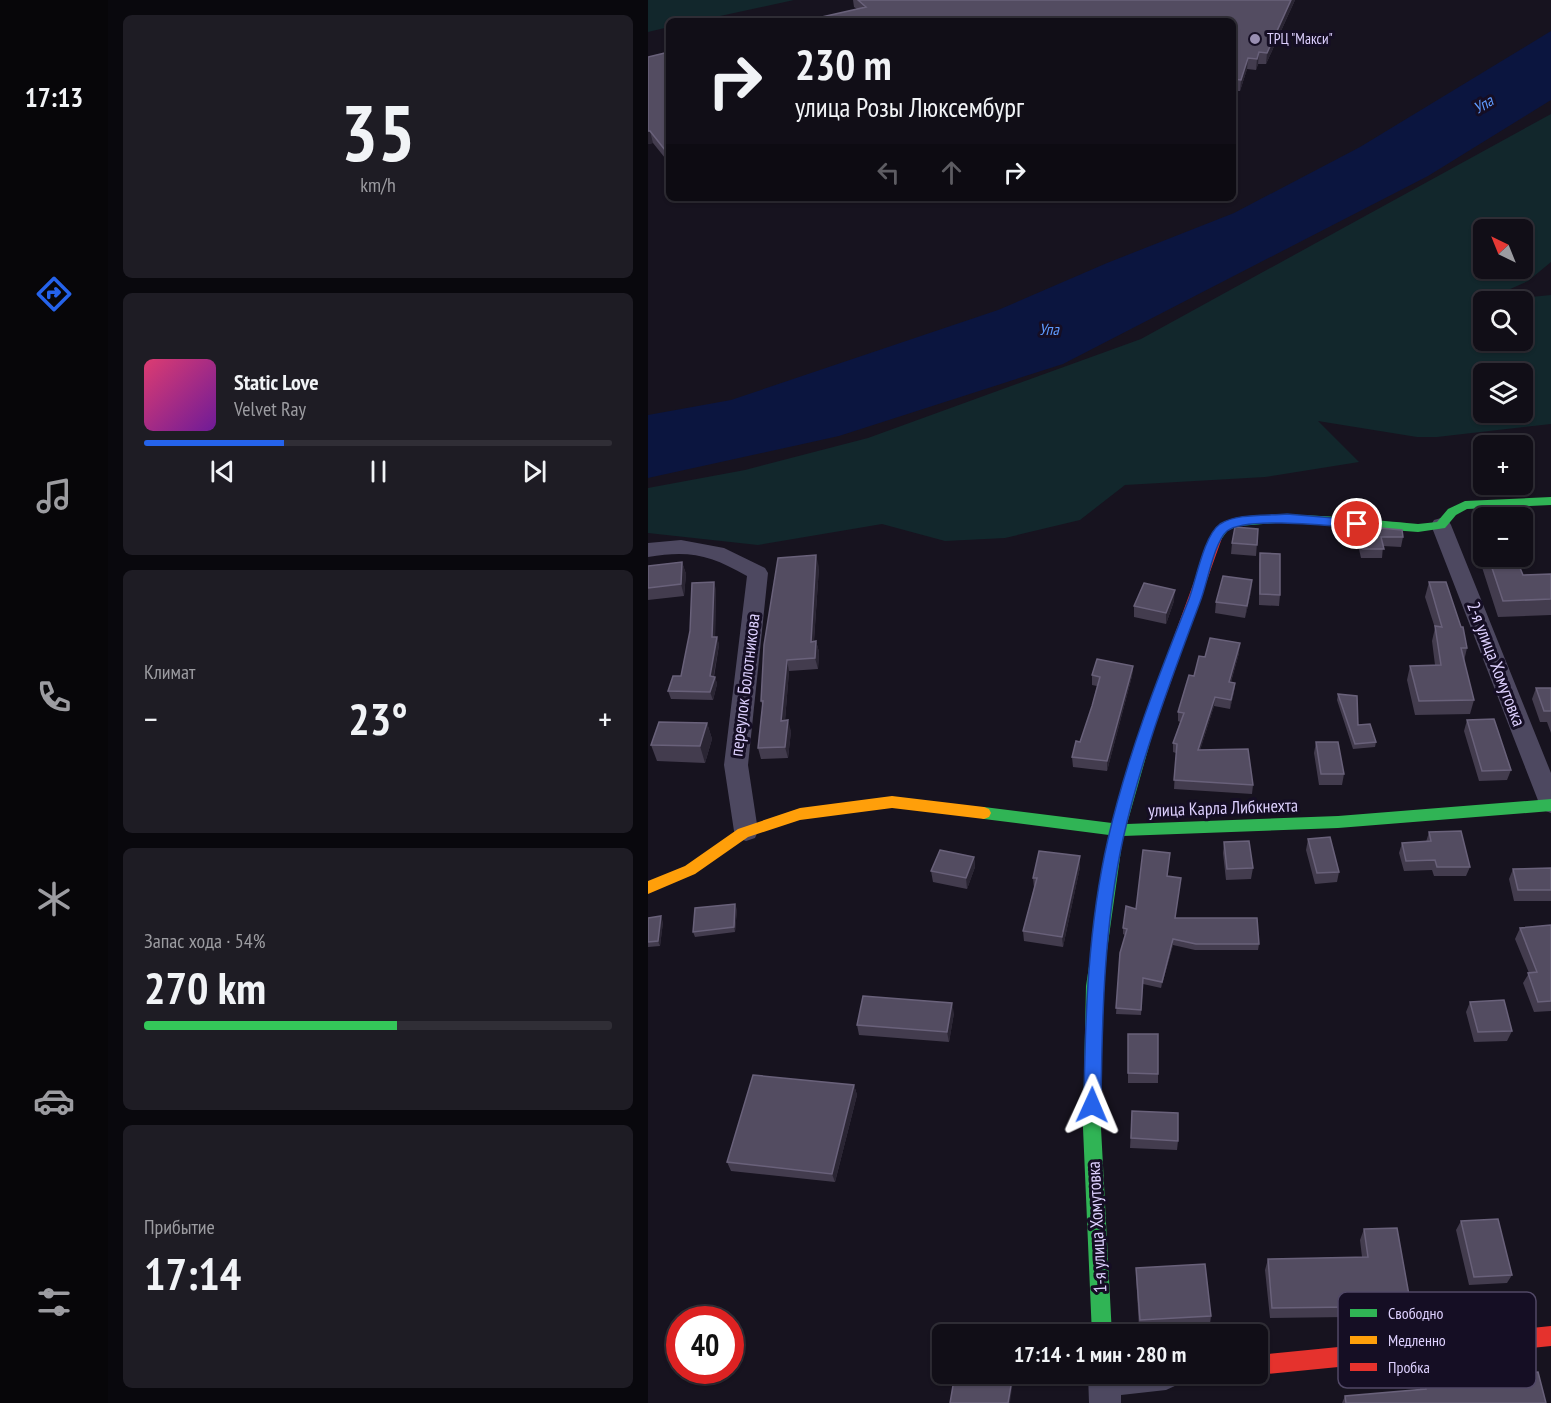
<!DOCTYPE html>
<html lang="ru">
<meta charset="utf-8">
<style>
body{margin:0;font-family:"PT Sans Narrow",sans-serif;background:#1e1c24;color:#f1f3f6;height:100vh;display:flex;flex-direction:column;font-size:22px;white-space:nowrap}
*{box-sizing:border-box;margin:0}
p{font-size:20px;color:#9c9ca1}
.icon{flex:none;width:33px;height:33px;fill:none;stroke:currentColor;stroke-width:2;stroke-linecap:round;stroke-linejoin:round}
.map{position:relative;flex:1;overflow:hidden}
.sheet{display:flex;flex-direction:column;gap:15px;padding:15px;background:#09080d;width:540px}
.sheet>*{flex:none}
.banner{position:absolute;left:18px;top:18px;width:570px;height:183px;border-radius:9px;box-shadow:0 2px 4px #0004,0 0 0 2px #302e36;background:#110e17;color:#f1f3f6;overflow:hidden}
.needle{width:39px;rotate:317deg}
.controls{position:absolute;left:825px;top:219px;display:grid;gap:12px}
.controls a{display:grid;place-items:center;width:60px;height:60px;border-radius:9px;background:#110e17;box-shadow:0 2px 4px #0004,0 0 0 2px #302e36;font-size:30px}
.speed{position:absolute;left:18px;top:1306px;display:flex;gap:12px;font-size:30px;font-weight:700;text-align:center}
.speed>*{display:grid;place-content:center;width:78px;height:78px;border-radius:50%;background:#110e17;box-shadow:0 2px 4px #0004,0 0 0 2px #302e36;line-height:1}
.speed .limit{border:9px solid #d22;background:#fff;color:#111}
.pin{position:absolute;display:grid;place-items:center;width:51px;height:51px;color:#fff;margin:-26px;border:3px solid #fff;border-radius:50%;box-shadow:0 2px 6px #0007}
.me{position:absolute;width:66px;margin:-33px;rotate:1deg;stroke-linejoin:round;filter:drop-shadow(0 0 4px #0008)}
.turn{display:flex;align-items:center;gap:21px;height:126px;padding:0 30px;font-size:27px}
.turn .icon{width:78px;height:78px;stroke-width:2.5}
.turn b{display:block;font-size:42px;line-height:51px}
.lanes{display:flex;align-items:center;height:57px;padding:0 30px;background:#0003;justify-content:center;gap:30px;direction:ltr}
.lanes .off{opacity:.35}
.big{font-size:45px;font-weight:800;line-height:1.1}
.sheet .card{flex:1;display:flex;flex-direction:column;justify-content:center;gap:9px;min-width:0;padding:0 21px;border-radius:9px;background:#1e1c24}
.sheet .dial{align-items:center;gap:0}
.dial b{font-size:78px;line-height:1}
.song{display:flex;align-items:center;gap:18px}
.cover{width:72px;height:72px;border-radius:9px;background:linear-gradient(135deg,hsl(340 70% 55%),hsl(280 70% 35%))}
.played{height:6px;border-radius:3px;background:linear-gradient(90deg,#2563eb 30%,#302e36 30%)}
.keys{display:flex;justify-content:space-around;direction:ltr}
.heat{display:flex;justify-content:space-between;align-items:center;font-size:33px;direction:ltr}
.charge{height:9px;border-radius:4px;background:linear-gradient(90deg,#34c759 54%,#302e36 0)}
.trip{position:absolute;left:284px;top:1324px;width:336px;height:60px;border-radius:9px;background:#110e17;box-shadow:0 2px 4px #0004,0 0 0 2px #302e36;font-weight:800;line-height:60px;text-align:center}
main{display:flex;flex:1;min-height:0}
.menu{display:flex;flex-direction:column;width:108px;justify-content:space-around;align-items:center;background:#070609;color:#9c9ca1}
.menu .icon{width:42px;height:42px}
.menu .current{color:#2563eb}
.menu b{font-size:27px;color:#f1f3f6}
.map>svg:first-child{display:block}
</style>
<main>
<nav class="menu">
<b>17:13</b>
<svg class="icon current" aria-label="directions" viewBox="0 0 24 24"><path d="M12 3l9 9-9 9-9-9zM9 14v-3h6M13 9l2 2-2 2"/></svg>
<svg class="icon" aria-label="music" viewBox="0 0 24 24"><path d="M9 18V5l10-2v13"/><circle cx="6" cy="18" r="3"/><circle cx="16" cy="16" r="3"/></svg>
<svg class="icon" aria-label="phone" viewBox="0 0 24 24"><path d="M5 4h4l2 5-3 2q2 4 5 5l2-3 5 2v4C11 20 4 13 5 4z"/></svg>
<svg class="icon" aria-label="climate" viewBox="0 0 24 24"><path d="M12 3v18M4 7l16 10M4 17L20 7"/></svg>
<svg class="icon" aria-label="car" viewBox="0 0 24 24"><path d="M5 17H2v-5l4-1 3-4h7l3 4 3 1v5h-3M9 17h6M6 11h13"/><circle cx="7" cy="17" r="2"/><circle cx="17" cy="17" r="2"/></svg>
<svg class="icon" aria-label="filters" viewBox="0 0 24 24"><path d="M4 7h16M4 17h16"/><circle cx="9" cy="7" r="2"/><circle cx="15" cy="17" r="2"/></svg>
</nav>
<section class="sheet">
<div class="card dial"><b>35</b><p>km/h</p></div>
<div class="card">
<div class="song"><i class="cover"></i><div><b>Static Love</b><p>Velvet Ray</p></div></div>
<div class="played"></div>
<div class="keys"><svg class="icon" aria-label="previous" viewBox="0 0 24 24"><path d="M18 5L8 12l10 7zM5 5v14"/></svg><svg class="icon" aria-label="pause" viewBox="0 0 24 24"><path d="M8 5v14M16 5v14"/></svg><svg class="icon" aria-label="next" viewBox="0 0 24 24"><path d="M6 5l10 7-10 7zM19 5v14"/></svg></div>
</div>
<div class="card"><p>Климат</p>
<div class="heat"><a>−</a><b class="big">23°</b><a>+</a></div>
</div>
<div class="card"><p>Запас хода · 54%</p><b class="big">270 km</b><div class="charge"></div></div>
<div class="card"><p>Прибытие</p><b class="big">17:14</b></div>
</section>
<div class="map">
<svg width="903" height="1403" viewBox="0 0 903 1403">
<rect width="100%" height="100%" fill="#17131f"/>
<path fill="#12272c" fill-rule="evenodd" d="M0 0H146L49 21H21V27L0 32Z
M903 114V262L880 281 833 302H835L836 340H874V302L844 301 903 295V424L789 437H769L670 421 711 462 617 477 477 485 432 520 357 538 297 541 234 524 110 545 0 533V488L97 470 220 438 493 339ZM836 230H874V268H836ZM836 374H874V412H836Z"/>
<path fill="#0b153f" d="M903 31V100L780 176 415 364 191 436 0 478V415L83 400 350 310 459 263 586 213 712 147Z"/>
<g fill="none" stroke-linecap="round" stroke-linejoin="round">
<path fill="#4d4860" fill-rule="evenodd" d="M793 518 800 520 803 525 903 773V813L895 810 891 803 783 525 786 520Z
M33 540 76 548 117 568 120 573 100 765 110 831 107 838 98 841 89 838 86 831 76 765 99 576C62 555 42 550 0 557V543Z
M440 1374H534L529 1385 518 1390 473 1395V1403H441Z"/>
<path fill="#30b455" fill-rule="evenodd" d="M903 497V505L819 509 808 515 797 528 770 532 639 522 591 526 580 530 572 541H564L562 538C565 533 569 527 573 524 604 505 730 521 770 524L789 522 800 509 817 501Z
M498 727 503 728 505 732 479 824 690 816 903 799V811L690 828 475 836 454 986 453 1128 464 1335H444L435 1128 438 986 461 835 336 819 331 817 329 813 331 809 336 807 464 823 491 732 493 728Z"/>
<path fill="#ff9f0a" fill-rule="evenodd" d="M244 796 336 807 341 809 343 813 341 817 336 819 244 808 152 820 100 837 47 874 0 894V881L37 866 90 829 152 808Z"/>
<path fill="#e5322d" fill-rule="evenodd" d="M568 534 574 538 505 732 503 736H493L491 732 562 538Z
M903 1326V1346L609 1375 607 1374 609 1355Z"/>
</g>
<path fill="#433c4e" d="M205 0H647L618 64H610L608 70 599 69 592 91H585V21L209 9 206 7Z
M21 52V163L5 143 0 144V57Z
M710 526 755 537 753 547 735 546 734 558H713L708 536Z
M610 529 608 556 583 554 584 543Z
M835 542 836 556H867L875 575 903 574V615L850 617 831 558Z
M612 553 632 595 631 606 611 605V564Z
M34 562 38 574 36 596 0 600V566Z
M171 567 166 641H168L171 652 170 669 141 671 137 721 143 731 140 758 113 759 110 748 115 707 113 701Z
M604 580 603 592 597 618 567 613 568 602Z
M781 582 819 648 816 661 826 700 822 714 767 715 759 680 762 666 787 665 784 641 787 628 777 597Z
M68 589 67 637H69L71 645 66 677H67L69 684 65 700 23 699 20 691 33 676Z
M526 601 518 624 486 617V606Z
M591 653 583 682 587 683 586 692 582 709 566 706 552 750 605 785 604 794 526 789 528 753 525 752V743L532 722 530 721V712L546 676 557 657Z
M485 666 484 676 459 771 425 767 424 757 432 742 444 706 449 686 444 685V675Z
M888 688H903V733L899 722H892L884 699Z
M690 694 710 725 728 742 727 747 705 749 689 700Z
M819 720 863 770 859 780 831 781 816 731Z
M59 723 64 739 57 763 9 761 3 745Z
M668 742 696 774 694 785H671L666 753Z
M781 832 822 867 818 876H786L784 870 756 871 751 853 754 843 778 842Z
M660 839 691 872 689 882 667 884 658 850Z
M576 842 605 868 603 879 578 880 575 853Z
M432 856V867L415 947 376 941 375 931 386 888 385 878Z
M326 857 327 867 319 889 285 882 283 871Z
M903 868V901H866L861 879 865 869Z
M520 876 527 918 611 944 610 950H547L525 945 513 988 495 984 493 1015 468 1014 472 953 477 935 475 934V928L488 909Z
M89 909 87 932 47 937 45 932Z
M0 918 15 922 12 946 0 947Z
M903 925V1011L886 1012 875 983 881 973 867 939 872 928Z
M822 1002 864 1031 859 1041 826 1042 818 1012Z
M306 1013 301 1042 211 1035 209 1025Z
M480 1034 510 1074V1083H480Z
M206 1085 209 1095 187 1182 83 1171 79 1162Z
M484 1111 530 1141 529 1150 482 1148Z
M813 1221 864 1275 859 1283 821 1285 808 1230Z
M716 1229 761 1295 756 1305 703 1307 699 1317 622 1318 617 1270 620 1259 714 1257 712 1240Z
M488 1268 563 1316 562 1324 491 1328 488 1276Z
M776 1380 898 1403H694L697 1396 772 1390V1388Z"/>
<path fill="#2a2533" d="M643 0H647L618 64 619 53Z
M611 52 610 64 608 70 609 59Z
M600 58 599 69 592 91 593 80Z
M0 131H2L5 143 0 144Z
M168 555 171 567 165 653 163 642Z
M34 562 38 574 36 596 33 584Z
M604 580 603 592 597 618 599 606Z
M66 582 68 589 67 645 64 637Z
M527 590 526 601 518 624V613Z
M69 637 71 645 64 684 62 676Z
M168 641 171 652 170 669 167 658Z
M592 643 591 653 580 691 581 682Z
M139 660 141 671 136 732 133 721Z
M485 666 484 676 459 771V761Z
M67 677 69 684 65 700 62 692Z
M587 683 586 692 582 709 583 700Z
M567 697 566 706 549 760 550 750Z
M140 720 143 731 140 758 137 747Z
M59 723 64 739 57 763 52 746Z
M432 856V867L415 947 414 937Z
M326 857 327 867 319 889 318 878Z
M87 904 89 909 87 932 86 927Z
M13 916 15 922 12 946 10 941Z
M525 939V945L513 988 514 982Z
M304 1003 306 1013 301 1042 299 1032Z
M206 1085 209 1095 187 1182 184 1174Z
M365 1374H366L362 1403H360Z"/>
<path fill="#534c61" stroke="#69617a" stroke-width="1.5" d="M210 0H643L619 53 611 52 609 59 600 58 593 80 585 79V21H156L218 7Z
M21 52V155L2 131H0V57Z
M710 526 754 530 755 537H733L736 549H715Z
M587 527 610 529 609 545 584 543Z
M612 553 632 554V595L612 594Z
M168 555 163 642 168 641 167 658 139 660 133 721 140 720 137 747 110 748 115 701H113L116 645 130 558Z
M840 556H867L875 575 903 574V599L855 601Z
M34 562 33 584 0 588V566Z
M575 576 604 580 599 606 568 602Z
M66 582 64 637H69L62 676 67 677 62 692 20 691 25 676H33L42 631 44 583Z
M781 582H798L813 627H815L819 648H813L826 700 771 701 762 666 793 665 787 626 794 627Z
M496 583 527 590 518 613 486 606Z
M562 638 592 643 581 682 587 683 583 700 567 697 550 750 600 749 605 785 526 780 529 744 525 743 536 713 530 712 541 675 546 676 551 656 557 657Z
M449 659 485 666 459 761 424 757 428 741 432 742 444 706 452 677 444 675Z
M888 688H903V711H896Z
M690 694 709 696 710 725 722 724 728 742 707 744Z
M846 719 863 770 834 771 819 720Z
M11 722 59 723 52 746 3 745Z
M668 742H690L696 774H673Z
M813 831 822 867H789L787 860 758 861 754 843 783 841 781 832Z
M682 837 691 872 669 873 660 839Z
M601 841 605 868 579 869 576 842Z
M292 850 326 857 318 878 283 871Z
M495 850 522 853 519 876 533 878 527 918H609L611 944H548L525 939 514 982 495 978 493 1010 468 1008 472 953 479 929 475 928 478 906 488 909Z
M391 851 432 856 414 937 375 931 389 878H385Z
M903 868V890H870L865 869Z
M87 904 86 927 45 932 47 908Z
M13 916 10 941 0 942V918Z
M903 925V1001L890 1002 880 973 889 972 872 928Z
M215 996 304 1003 299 1032 209 1025Z
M856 1000 864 1031 830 1032 822 1002Z
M480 1034H510V1074L480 1073Z
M105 1075 206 1085 184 1174 79 1162Z
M484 1111 530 1113V1141L483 1138Z
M850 1219 864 1275 826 1277 813 1221Z
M749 1228 761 1295 702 1296 703 1307 624 1308 620 1259 720 1257 716 1229Z
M557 1264 563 1316 492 1320 488 1268Z
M890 1372 898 1403H698L697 1396 778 1389 776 1380Z
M307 1374H365L360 1403H302Z"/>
<path fill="#2563eb" stroke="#184099" stroke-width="1.5" d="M639 514 709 520 715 524 709 528C685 526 597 516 579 531 566 542 559 585 552 602 523 680 493 758 475 839 456 926 454 1016 453 1105L451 1110 444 1113 438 1110 436 1105C437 1016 440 926 460 839 479 756 510 677 541 599 548 580 556 535 572 524 589 513 619 516 639 514Z"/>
<circle fill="#988eb1" stroke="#150e24" stroke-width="2" cx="607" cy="39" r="6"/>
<g text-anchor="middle" stroke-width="6" stroke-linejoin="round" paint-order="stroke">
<g font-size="15" fill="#ded1ff" stroke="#150e24" text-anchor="start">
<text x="619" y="44">ТРЦ "Макси"</text>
</g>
<g font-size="16" font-style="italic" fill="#5f9bff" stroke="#150e24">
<text transform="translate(835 104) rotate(-31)" y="6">Упа</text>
<text x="401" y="335">Упа</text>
</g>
<g font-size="18" fill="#ded1ff" stroke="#150e24">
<text transform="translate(848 664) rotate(69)" y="6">2-я улица Хомутовка</text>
<text transform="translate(97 685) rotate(-83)" y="6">переулок Болотникова</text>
<text transform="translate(575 808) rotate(-2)" y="6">улица Карла Либкнехта</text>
<text transform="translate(449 1227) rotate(-93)" y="6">1-я улица Хомутовка</text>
</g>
</g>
<rect x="690" y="1292" width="198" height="96" rx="9" fill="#150e24" stroke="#514866" stroke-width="1.5"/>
<rect x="702" y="1309" width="27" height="8" fill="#30b455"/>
<rect x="702" y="1336" width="27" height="8" fill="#ff9f0a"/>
<rect x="702" y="1363" width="27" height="8" fill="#e5322d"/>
<g font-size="16" fill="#ded1ff">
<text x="740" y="1319">Свободно</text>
<text x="740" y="1346">Медленно</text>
<text x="740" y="1373">Пробка</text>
</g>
</svg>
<div class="controls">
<a><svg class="needle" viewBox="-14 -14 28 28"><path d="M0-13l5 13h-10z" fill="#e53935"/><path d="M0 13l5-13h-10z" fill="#9c9ca1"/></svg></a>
<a><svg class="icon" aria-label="search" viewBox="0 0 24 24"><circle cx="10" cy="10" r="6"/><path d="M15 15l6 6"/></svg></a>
<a><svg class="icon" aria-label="layers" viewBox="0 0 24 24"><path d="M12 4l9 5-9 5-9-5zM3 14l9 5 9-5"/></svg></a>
<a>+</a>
<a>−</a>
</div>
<div class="speed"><div class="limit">40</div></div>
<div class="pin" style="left:709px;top:524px;background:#d93025"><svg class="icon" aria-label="arrive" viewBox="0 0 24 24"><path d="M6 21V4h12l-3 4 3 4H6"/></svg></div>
<svg class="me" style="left:444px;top:1105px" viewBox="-20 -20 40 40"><path d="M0-17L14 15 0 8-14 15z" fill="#2563eb" stroke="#fff" stroke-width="4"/></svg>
<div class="trip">17:14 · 1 мин · 280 m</div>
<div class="banner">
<div class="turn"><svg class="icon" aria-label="right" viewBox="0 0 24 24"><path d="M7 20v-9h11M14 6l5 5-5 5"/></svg><div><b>230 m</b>улица Розы Люксембург</div></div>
<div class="lanes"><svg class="icon off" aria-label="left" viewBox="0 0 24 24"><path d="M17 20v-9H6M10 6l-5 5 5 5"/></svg><svg class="icon off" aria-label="ahead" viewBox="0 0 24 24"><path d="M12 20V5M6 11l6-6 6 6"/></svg><svg class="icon" aria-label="right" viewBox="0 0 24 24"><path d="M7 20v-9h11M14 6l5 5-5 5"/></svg></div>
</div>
</div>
</main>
